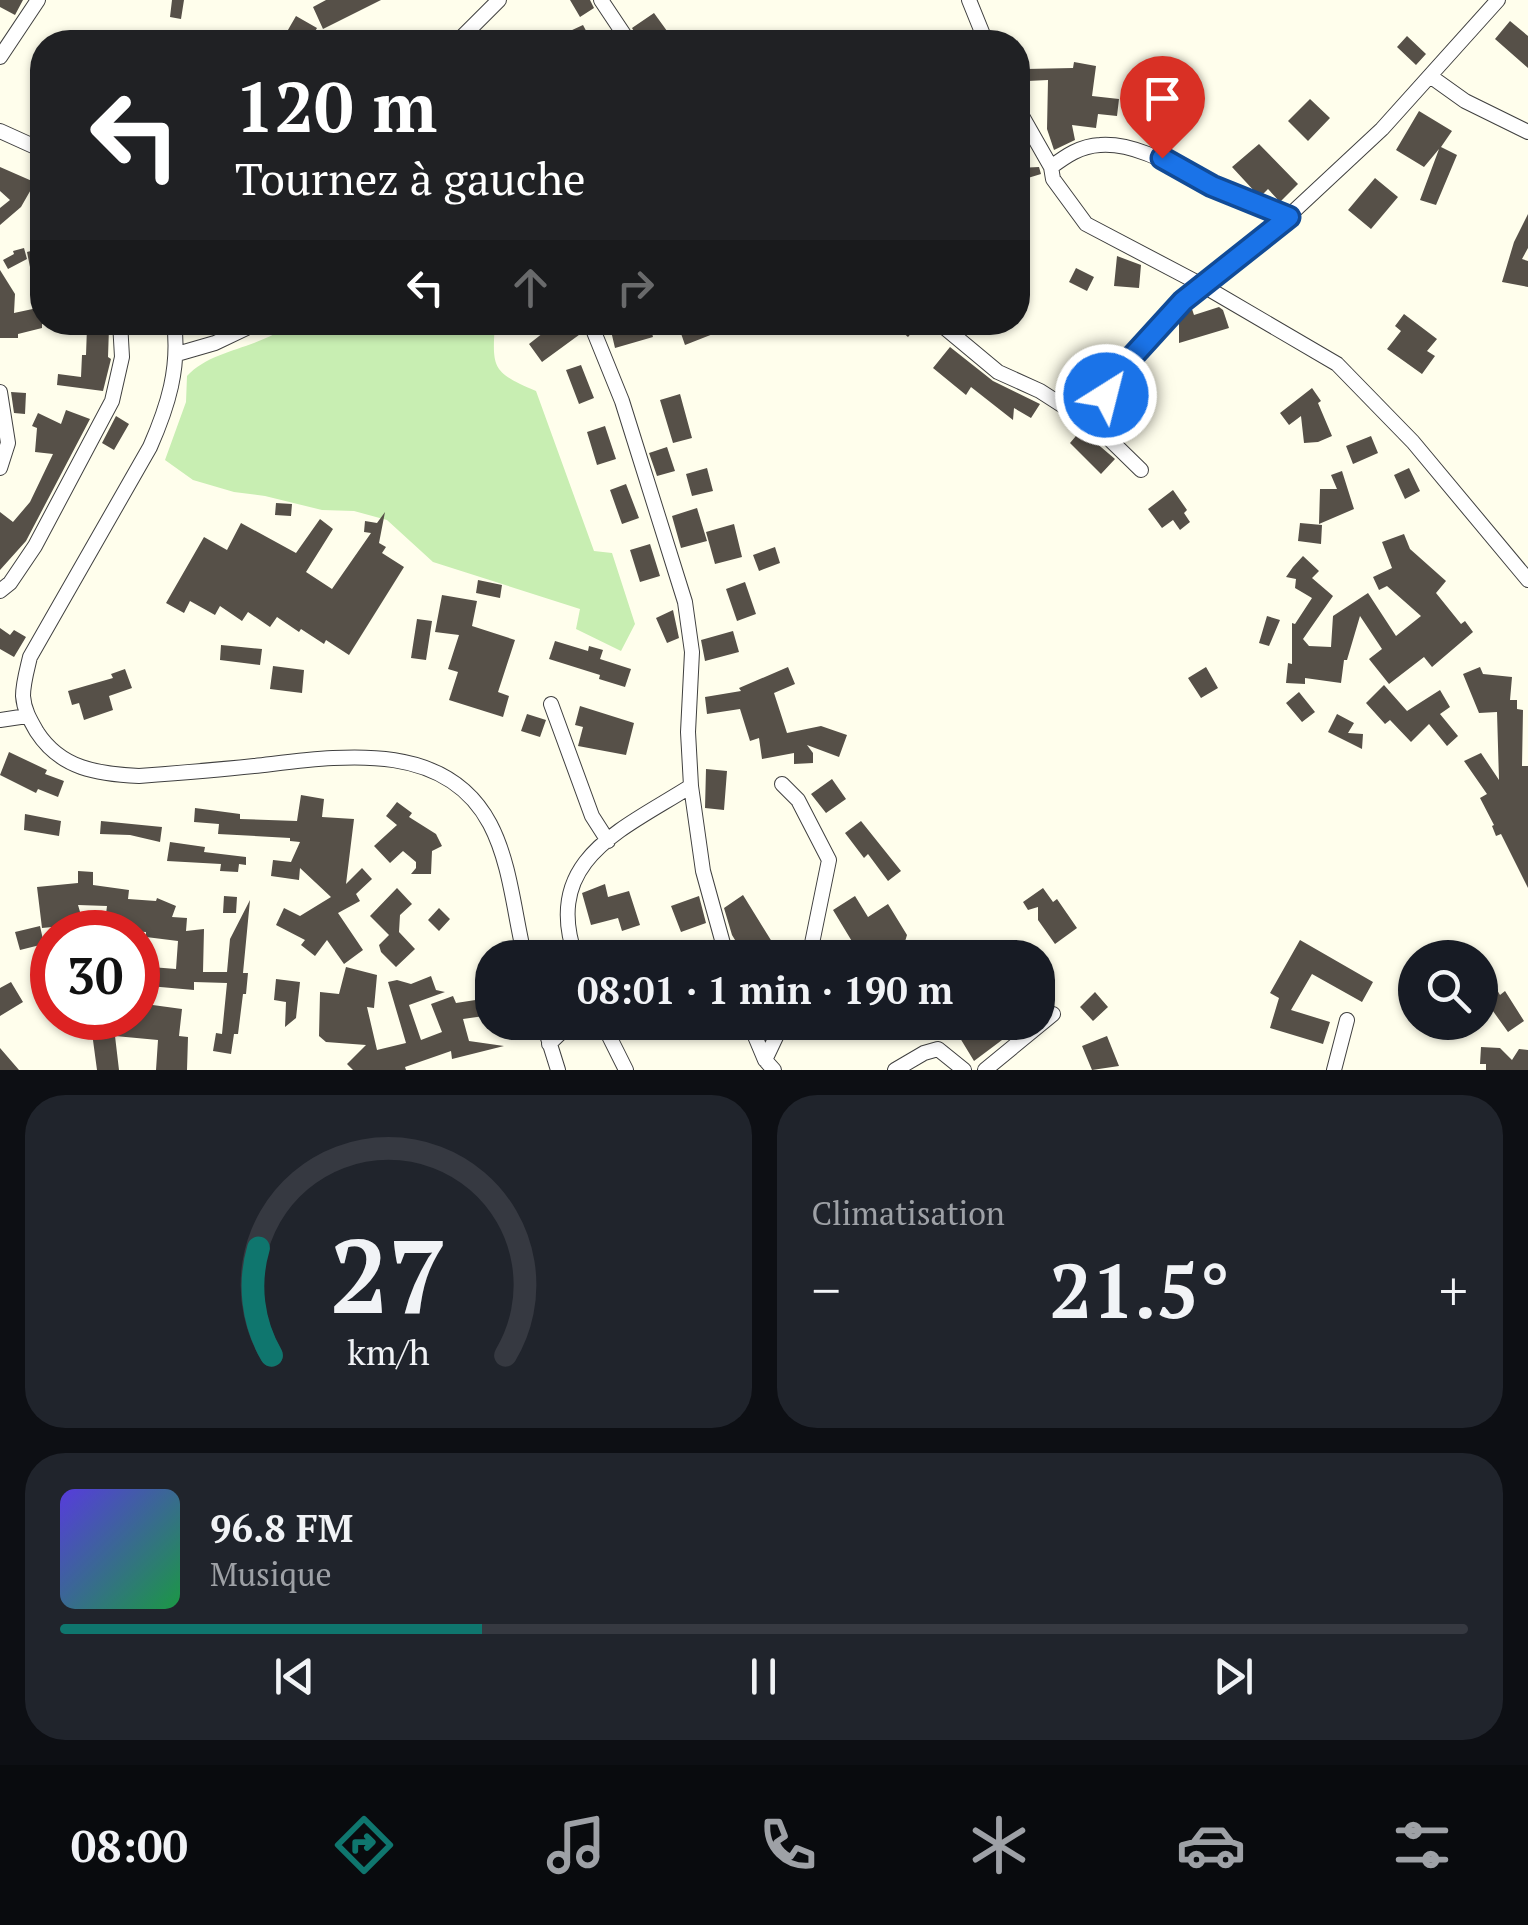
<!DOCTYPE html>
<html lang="fr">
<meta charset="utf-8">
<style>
body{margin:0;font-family:"PT Serif",serif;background:#20242c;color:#f1f3f6;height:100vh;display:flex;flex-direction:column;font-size:38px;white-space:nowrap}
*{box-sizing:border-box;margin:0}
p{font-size:32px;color:#9ea1a6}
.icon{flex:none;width:55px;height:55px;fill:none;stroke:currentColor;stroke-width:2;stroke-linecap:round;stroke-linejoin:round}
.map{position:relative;height:1070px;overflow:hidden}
.details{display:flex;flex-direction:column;gap:25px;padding:25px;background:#0d0f14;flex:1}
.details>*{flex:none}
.hud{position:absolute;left:30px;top:30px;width:1000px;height:305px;border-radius:40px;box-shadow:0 2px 8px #0004;background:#202124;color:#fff;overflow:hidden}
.buttons{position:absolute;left:1398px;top:940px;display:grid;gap:20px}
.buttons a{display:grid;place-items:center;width:100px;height:100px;border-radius:50%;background:#171b24;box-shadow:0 2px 8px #0004;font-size:50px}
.speed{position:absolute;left:30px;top:910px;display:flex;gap:20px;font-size:50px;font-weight:700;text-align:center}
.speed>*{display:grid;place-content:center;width:130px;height:130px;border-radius:50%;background:#171b24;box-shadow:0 2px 8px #0004;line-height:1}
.speed .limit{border:15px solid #d22;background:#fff;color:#111}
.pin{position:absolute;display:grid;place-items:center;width:85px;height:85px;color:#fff;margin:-102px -42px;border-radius:50% 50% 50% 0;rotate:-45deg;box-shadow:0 0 10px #0007}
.pin .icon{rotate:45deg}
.me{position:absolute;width:110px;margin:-55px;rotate:36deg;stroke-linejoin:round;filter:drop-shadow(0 0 8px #0008)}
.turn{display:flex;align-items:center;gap:35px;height:210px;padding:0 40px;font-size:45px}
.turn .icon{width:130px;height:130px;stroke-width:2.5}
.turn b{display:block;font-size:70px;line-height:85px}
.lanes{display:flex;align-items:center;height:95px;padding:0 40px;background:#0003;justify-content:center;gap:50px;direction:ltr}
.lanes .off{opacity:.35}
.big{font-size:75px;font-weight:600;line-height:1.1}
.details .widget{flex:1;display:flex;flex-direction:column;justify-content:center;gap:15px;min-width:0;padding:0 35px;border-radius:40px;background:#20242c}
.details .dial{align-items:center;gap:0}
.dial svg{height:260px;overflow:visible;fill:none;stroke:#363941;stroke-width:7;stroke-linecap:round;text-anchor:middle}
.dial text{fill:#f1f3f6;stroke:none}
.song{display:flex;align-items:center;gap:30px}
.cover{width:120px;height:120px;border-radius:15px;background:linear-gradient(135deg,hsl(250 70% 55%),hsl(140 70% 35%))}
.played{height:10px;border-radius:5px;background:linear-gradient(90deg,#0f766e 30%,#363941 30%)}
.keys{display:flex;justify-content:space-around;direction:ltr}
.heat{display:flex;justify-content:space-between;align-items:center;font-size:55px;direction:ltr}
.details .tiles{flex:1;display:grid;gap:25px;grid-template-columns:1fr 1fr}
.widget:last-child{grid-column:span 2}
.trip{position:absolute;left:475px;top:940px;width:580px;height:100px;border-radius:40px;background:#171b24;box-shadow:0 2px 8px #0004;font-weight:600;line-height:100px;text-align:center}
.dock{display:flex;height:160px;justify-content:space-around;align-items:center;background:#090b0e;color:#9ea1a6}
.dock .icon{width:70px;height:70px}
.dock .selected{color:#0f766e}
.dock b{font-size:45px;color:#f1f3f6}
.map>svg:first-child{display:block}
</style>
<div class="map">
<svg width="1528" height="1070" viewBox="0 0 1528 1070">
<rect width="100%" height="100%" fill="#fffeec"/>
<path fill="#c8eeb2" d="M291 323H433L463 335 472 323H495C492 369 492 372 536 391L594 551 612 553 635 624 621 651 576 629 580 609 433 562 387 520 354 511 322 510 265 496 234 492 193 480 165 460 186 402 187 376C213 348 258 350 291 323Z"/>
<path fill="#565048" d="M0 0H23L15 15 0 7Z
M172 0H184L181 19 170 17Z
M326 0H381L323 29 313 7Z
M570 0H590L594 8 580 17Z
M654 13 675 42H640L632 28Z
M296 16 317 28 309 42H281Z
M1510 21 1528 36V68L1495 39Z
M583 25 592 42H576L570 31Z
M1407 36 1426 54 1416 65 1397 47Z
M1074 62 1096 66 1092 96 1119 99 1117 116 1098 114 1096 128 1072 125 1075 140 1054 150 1047 129 1048 80 1027 81 1026 69 1073 68Z
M1142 73 1180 78 1176 104 1138 99Z
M1310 99 1330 118 1308 141 1288 121Z
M1419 111 1452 131 1441 147 1457 155 1436 205 1420 200 1439 149 1424 167 1396 150Z
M1259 144 1298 184 1280 202 1268 189 1261 196 1257 194 1232 167Z
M0 167 32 181 37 179 21 207 0 225V208L10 200 0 191Z
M1039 167 1041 174 1018 181V168Z
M1375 178 1398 197 1371 229 1348 210Z
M1528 214V248L1522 259 1528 261V287L1502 282 1514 242Z
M24 248 27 259 8 269 3 260 14 254 13 251Z
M42 248V275L32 277 27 252Z
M1117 256 1141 265 1139 288 1114 286Z
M1076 268 1094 277 1087 291 1069 282Z
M0 270 15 294 14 313 42 307V328L18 334V338H0Z
M1219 307 1223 310 1229 328 1179 343V322L1192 309 1194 315Z
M1404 314 1437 339 1427 351 1435 356 1422 374 1387 349 1401 331 1395 326Z
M557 322H578L583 332 542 362 529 344Z
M640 322H649L653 337 615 348 611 331Z
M677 322H709L713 334 685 345Z
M891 322H921L908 337Z
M87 327 109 328 108 357 111 359 103 391 57 385 58 374 81 377 82 355H86Z
M950 347 993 381 1040 404 1031 418 1014 408 1013 420 971 387 966 395 933 368Z
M581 365 594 398 579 404 566 370Z
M1312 388 1321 401 1318 403 1332 436 1318 442 1304 443 1301 416 1289 425 1280 413Z
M11 392 26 393 25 414 14 413Z
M680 394 692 438 673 443 660 400Z
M66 410 90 419 26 541 0 570V512L13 522 30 502 53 454 35 452 37 428 32 426 38 413 61 424Z
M116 416 129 424 114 450 102 443Z
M605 426 616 459 597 465 587 432Z
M1081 430 1115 459 1101 474 1070 443Z
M1371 436 1378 453 1353 464 1346 446Z
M667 447 675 471 657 476 649 453Z
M707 468 713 491 692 496 686 474Z
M1409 468 1420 491 1405 499 1394 475Z
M1342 471 1354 509 1319 524 1320 489H1337L1331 475Z
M626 484 639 518 622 524 610 490Z
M1173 490 1187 510 1184 513 1190 522 1180 530 1173 520 1162 528 1148 509Z
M276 503 292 504 291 516 275 515Z
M697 508 707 541 681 548 672 516Z
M385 512 379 543 386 547 382 553 404 567 349 655 326 640 324 644 301 629 299 632 277 617 270 627 248 612 242 621 220 606 215 615 190 601 184 613 166 603 204 537 227 550 241 523 296 553 320 519 333 529 306 572 332 589 371 533 364 532 365 521 377 523Z
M1300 523 1322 525 1321 544 1298 541Z
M734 524 742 557 715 564 706 532Z
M1404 534 1410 549 1446 581 1436 593 1461 624 1465 621 1473 632 1432 667 1424 657 1389 684 1369 659 1382 649 1360 616 1347 660H1344L1341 683 1305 678V684L1286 683 1288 663 1292 664V623L1295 624 1312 598 1295 588 1296 579 1286 577 1293 567 1303 556 1319 571 1312 578 1333 596 1303 639 1309 646 1331 647 1333 616 1368 593 1396 636 1421 616 1387 586 1379 590 1373 577 1392 568 1382 542Z
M650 544 660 576 640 582 630 550Z
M775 547 780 563 759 571 753 555Z
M478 580 502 585 500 598 476 593Z
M745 582 756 614 737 621 726 589Z
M442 595 477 601 472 626 515 640 498 692 509 696 503 717 449 700 458 672 448 669 459 635 435 632Z
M673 610 679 638 667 643 656 618Z
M1267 616 1280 620 1269 646 1259 643Z
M417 619 432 621 426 660 411 658Z
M0 628 10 635 14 630 26 637 14 657 0 649Z
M733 631 739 652 705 661 701 640Z
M555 641 588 651 589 646 603 650 600 659 631 669 625 687 599 679 600 675 549 659Z
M221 645 262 649 260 665 220 660Z
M273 666 304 670 302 693 270 689Z
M788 667 795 684 774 693 787 733 821 726 847 735 839 757 807 745 813 753V763L794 764V753L762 759 759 738 750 741 740 709 707 714 705 697 741 691 739 688Z
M1206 667 1218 688 1201 698 1188 678Z
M1480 667 1483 674 1512 677 1510 700H1517V709L1523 710 1522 766H1528V888L1501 834 1496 836 1492 826 1494 825 1480 798 1487 794 1464 761 1481 753 1499 780 1497 712 1479 713 1463 674Z
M125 669 132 688 109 696 113 710 84 720 79 703 72 705 68 691 113 678 111 674Z
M1384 685 1407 711 1440 690 1450 707 1440 714 1458 736 1447 746 1429 724 1411 742 1390 720 1385 724 1366 703Z
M1299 692 1315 712 1302 722 1286 703Z
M580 706 634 723 626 755 578 746 583 727 575 725Z
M527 714 546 720 540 737 521 731Z
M1337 714 1354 723 1348 733 1363 734 1362 749 1328 732Z
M9 752 47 770 45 774 64 781 58 797 38 789 36 793 0 775Z
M706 769 727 771 724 810 705 808Z
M832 779 846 799 826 813 811 794Z
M301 795 324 799 322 817 354 819 346 884 362 868 372 879 356 894 360 901 338 913 363 950 344 964 327 940 315 956 301 945 305 940 276 925 284 908 300 916 331 897 300 868 299 880 271 876 273 860 291 862 300 842 290 841V838L218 834 219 824 194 822 195 808 240 814V819L297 821Z
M397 802 412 813 409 817 436 834 442 846 432 851 431 874H411L416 868V862L403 851 390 863 374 846 397 825 386 816Z
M25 814 61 821 59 836 24 830Z
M101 821 162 827 160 842 130 835 100 834Z
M861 821 901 871 888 881 868 854 864 858 845 833Z
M170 842 205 847 204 852 246 857V865L239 864 238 872 220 871 221 864 167 861Z
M78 871 93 872V885L129 890 128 899 156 901 157 898 176 906 172 917 187 918 186 931 204 929 203 972H227L230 939 250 900 243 973H248L246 994H243L238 1034H234L231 1054 213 1051 216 1033 222 1034 227 983 194 982V990L149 986 151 967 176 969 178 941 146 937V932L104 930 107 906 78 905 83 922 64 928 63 926 42 928 37 887 78 883Z
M605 884 608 897 629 891 640 925 622 931 618 918 591 925 582 893Z
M397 888 412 904 400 915 399 932 415 949 396 967 381 952 379 945 389 935 370 916Z
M1043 888 1053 902 1057 899 1077 928 1055 944 1038 920V907L1028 910 1023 902Z
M743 895 782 958H746L732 935 724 908Z
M224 896 237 897 236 913H223Z
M699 896 706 923 681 932 671 906Z
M855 896 868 917 888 904 907 935 900 958H872L866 949 859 953 833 910Z
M439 908 450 919 439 931 428 920Z
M40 926 44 944 20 950 15 932Z
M1300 940 1373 982 1362 1002 1312 974 1291 1010 1330 1022 1323 1044 1270 1028 1279 998 1270 993Z
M1480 960 1500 995 1505 991 1524 1021 1508 1032 1480 993Z
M138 962 149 964 144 995H138Z
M346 967 377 975 374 1008 367 1007 377 1050 406 1043 388 982 397 980 411 984 431 976 436 990 445 992 409 1005 421 1040 442 1032 431 1004 453 996 456 1003 482 999 480 980 492 978V1020L485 1021 484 1016 463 1019 469 1041 504 1046 452 1059 451 1051 405 1067 406 1070H353L347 1064 366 1045 326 1042 319 1036 320 992 339 994Z
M276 979 300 982 296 1018 285 1027 286 1002 274 1000Z
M11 982 23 1002 0 1016V988Z
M1095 992 1108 1007 1093 1021 1080 1007Z
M138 1003 182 1009 179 1036 188 1037 187 1070H156L158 1040 115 1036 119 1070H97L90 1018H138Z
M624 1022H662V1026L627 1036Z
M984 1022H1026L974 1061 960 1038Z
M1107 1036 1119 1066 1092 1070 1082 1046Z
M1481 1047 1500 1048 1512 1060 1519 1049 1528 1050V1070H1486V1064H1480Z
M0 1048 19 1070H0Z"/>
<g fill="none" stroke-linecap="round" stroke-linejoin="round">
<defs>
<path id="minor" d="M601 0 629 42
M969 0 986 42
M457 42 499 0
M0 57 38 0
M1430 76 1465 101 1528 132
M1018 109 1051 167 1053 179 1086 224 1202 285 1337 364 1413 442 1528 580
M0 131 42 150
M1051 167C1066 156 1080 146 1100 145 1139 142 1181 171 1216 188 1239 199 1264 209 1289 217
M174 322C180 368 168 406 150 447L30 657C27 670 23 683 23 696 24 710 30 720 37 732 61 769 98 774 139 776 178 773 216 770 254 766 335 757 444 737 490 824 511 864 514 914 525 958
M590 322 622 401 685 602 692 652 688 732 691 786 703 871 727 958
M938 322 998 372 1040 391 1099 429 1141 470
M177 354 215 343 259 322
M0 392 8 443 0 468
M1099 429 1102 407 1112 379 1152 332 1202 285 1279 225 1382 129 1498 0
M0 591 10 583 35 546 112 401 122 357 120 322
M551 704 592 816 608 841
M0 720 27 716
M782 784 798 800 829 860 809 958
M576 958C541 860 622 830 691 786
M543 1022 558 1070
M602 1022 626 1070
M749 1022 765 1060 774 1070
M549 1044 572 1022
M765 1060 783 1022
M895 1070 924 1053 938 1049 964 1070
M985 1070 1053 1014
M1334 1070 1347 1020"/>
</defs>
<use href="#minor" stroke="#404040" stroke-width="16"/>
<use href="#minor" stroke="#fff" stroke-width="14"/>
</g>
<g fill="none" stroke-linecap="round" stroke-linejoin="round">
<defs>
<path id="route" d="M1106 395 1112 379 1183 301 1289 217 1212 186 1162 158"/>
</defs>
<use href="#route" stroke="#114b97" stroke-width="25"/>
<use href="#route" stroke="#1a73e8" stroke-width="18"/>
</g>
</svg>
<div class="buttons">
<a><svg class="icon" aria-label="search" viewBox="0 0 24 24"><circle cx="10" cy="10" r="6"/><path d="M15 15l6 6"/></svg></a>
</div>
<div class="speed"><div class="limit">30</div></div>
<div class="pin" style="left:1162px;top:158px;background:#d93025"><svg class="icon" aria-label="arrive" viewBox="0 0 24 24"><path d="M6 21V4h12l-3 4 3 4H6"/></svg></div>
<svg class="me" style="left:1106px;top:395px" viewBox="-20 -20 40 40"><circle r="17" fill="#1a73e8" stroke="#fff" stroke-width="3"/><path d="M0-11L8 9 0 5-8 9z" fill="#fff"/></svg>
<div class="trip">08:01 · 1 min · 190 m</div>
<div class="hud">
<div class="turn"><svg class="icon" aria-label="left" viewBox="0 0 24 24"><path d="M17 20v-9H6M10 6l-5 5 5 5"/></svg><div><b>120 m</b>Tournez à gauche</div></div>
<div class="lanes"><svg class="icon" aria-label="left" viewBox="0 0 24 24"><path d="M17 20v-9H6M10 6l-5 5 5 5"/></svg><svg class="icon off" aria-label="ahead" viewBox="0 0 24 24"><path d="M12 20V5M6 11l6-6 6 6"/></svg><svg class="icon off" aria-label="right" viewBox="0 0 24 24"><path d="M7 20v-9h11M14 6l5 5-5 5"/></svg></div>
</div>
</div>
<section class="details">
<div class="tiles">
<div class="widget dial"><svg viewBox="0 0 100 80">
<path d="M14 69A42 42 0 1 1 86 69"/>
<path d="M14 69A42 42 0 0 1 10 36" stroke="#0f766e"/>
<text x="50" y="56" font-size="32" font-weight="700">27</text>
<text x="50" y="72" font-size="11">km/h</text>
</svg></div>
<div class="widget"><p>Climatisation</p>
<div class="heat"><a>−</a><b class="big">21.5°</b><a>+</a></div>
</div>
<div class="widget">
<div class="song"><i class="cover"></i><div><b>96.8 FM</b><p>Musique</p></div></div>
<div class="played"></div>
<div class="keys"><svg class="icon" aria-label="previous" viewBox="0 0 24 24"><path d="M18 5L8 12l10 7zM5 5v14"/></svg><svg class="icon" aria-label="pause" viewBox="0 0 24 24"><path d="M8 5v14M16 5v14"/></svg><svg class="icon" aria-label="next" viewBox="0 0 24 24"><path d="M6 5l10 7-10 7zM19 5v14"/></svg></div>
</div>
</div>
</section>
<nav class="dock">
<b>08:00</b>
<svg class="icon selected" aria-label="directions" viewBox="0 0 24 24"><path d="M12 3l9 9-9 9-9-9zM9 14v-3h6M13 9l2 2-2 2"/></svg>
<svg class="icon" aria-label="music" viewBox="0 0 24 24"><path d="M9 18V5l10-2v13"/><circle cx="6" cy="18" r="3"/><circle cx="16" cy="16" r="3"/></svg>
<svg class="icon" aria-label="phone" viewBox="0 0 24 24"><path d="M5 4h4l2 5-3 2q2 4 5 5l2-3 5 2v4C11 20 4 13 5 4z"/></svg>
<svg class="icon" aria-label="climate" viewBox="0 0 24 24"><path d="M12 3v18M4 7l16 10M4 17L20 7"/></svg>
<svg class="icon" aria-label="car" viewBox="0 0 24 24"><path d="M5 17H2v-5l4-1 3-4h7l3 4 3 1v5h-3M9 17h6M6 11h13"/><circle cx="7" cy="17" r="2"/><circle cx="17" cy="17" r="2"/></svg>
<svg class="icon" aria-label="filters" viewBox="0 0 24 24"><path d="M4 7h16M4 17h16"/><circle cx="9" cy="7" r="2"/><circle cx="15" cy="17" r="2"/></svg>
</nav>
